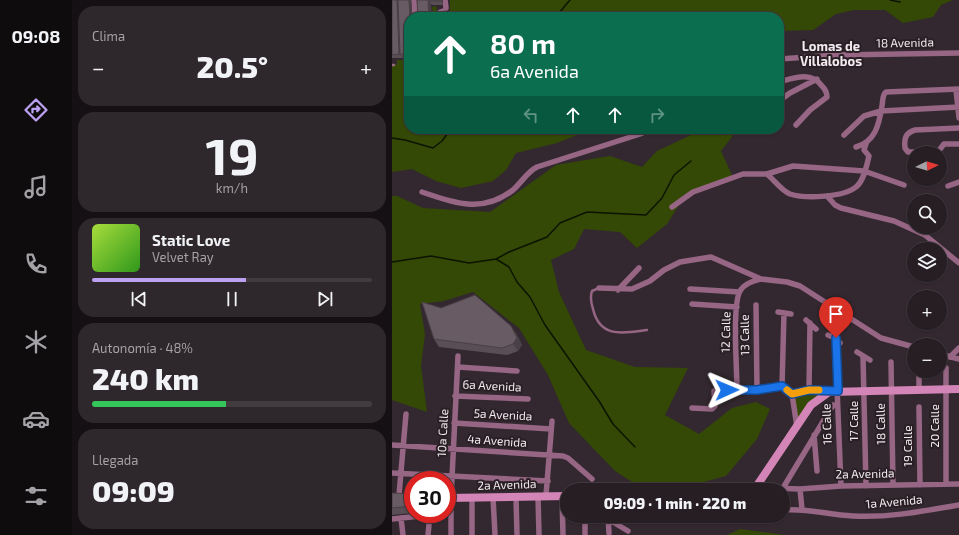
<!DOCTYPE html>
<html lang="es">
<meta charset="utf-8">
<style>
body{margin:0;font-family:"Exo 2",sans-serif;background:#2e272b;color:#f1f3f6;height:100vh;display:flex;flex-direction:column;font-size:15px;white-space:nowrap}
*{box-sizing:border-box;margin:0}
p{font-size:13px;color:#a4a2a6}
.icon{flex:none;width:22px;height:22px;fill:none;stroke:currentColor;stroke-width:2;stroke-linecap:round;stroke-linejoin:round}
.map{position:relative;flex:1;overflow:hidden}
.sheet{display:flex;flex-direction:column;gap:6px;padding:6px;background:#151013;width:320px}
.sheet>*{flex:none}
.banner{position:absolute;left:12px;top:12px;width:380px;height:122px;border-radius:16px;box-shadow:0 1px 3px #0004,0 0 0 1px #423c41;background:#0b6e4f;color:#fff;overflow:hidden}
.needle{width:26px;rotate:85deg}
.tools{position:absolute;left:515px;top:146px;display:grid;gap:8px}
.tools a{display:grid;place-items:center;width:40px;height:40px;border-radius:50%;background:#261e23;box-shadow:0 1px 3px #0004,0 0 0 1px #423c41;font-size:20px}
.speed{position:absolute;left:12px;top:471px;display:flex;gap:8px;font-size:20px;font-weight:700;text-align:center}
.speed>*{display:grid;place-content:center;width:52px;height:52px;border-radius:50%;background:#261e23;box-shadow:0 1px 3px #0004,0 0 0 1px #423c41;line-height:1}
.speed .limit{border:6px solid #d22;background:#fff;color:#111}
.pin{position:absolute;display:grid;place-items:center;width:34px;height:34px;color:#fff;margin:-41px -17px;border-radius:50% 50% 50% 0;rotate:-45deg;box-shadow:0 0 4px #0007}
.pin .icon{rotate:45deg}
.me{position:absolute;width:44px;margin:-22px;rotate:89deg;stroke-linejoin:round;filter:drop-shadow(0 0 3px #0008)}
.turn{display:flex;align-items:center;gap:14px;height:84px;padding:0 20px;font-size:18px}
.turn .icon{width:52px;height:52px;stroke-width:2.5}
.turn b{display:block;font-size:28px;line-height:34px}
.lanes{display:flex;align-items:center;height:38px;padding:0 20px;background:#0003;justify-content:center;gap:20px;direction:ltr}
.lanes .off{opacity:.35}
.big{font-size:30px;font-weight:800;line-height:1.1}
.sheet .tile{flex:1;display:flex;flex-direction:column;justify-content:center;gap:6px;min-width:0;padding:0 14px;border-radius:16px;background:#2e272b}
.sheet .dial{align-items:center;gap:0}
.dial b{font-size:52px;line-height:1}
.song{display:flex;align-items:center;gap:12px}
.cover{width:48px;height:48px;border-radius:6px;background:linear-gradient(135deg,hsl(80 70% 55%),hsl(110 70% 35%))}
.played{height:4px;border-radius:2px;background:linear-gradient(90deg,#bca0f2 55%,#423c41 55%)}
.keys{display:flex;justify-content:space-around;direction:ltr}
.heat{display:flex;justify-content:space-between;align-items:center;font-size:22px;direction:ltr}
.charge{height:6px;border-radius:3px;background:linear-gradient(90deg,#34c759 48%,#423c41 0)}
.trip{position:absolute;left:168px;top:483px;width:230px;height:40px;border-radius:20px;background:#261e23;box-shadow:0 1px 3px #0004,0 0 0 1px #423c41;font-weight:800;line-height:40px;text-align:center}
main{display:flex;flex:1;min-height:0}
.tab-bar{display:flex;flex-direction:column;width:72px;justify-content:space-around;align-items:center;background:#0f0c0e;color:#a4a2a6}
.tab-bar .icon{width:28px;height:28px}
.tab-bar .selected{color:#bca0f2}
.tab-bar b{font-size:18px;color:#f1f3f6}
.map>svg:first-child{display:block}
</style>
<main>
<nav class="tab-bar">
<b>09:08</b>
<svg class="icon selected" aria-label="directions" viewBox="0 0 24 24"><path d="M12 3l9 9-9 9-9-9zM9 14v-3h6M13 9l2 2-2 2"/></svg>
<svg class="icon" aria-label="music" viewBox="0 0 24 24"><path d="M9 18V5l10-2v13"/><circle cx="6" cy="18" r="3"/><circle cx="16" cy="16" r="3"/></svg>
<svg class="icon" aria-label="phone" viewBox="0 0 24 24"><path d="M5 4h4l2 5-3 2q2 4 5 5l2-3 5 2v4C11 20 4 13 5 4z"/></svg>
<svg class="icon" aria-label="climate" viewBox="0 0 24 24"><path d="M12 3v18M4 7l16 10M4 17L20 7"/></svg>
<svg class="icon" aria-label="car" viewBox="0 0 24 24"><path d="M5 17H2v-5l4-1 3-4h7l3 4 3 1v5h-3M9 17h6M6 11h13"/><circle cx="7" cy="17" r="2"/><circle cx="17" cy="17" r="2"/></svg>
<svg class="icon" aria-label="filters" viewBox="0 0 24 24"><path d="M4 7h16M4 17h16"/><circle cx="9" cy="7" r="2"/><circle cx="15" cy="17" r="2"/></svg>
</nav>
<section class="sheet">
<div class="tile"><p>Clima</p>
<div class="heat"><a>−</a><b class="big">20.5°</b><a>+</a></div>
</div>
<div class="tile dial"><b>19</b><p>km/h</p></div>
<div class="tile">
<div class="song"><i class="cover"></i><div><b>Static Love</b><p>Velvet Ray</p></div></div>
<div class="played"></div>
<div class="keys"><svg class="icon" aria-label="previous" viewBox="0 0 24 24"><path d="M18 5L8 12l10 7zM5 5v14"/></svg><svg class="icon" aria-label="pause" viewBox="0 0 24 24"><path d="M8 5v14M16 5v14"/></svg><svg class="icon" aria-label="next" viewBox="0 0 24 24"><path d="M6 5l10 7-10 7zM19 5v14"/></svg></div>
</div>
<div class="tile"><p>Autonomía · 48%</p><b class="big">240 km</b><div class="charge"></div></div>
<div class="tile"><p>Llegada</p><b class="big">09:09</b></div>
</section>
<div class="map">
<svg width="567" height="535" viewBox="0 0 567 535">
<rect width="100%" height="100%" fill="#33282f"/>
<path fill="#344905" d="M58 0H561L549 5 541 17 511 23 493 10H462L444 14 421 30 387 31V17H41L40 7 44 6 45 11H58Z
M5 60H17V129H200L165 143 124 153 114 170 101 181 69 188 44 181 20 169 0 172V65L5 64Z
M312 129H346L329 151 340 175 292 197 275 224 245 248 228 232 192 229 182 249 159 260 167 292 194 350 243 367 296 368 273 415 307 434 340 408 364 402 378 409 365 439 334 476 282 490H260L248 487 223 471 177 423 156 375 127 328 81 292 52 301 28 304 33 334 29 366 35 412 0 400V196H5L31 208 98 212 164 165 218 156 250 167 265 151Z
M431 390 405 426 400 394Z
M348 529 386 534 392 535H335Z"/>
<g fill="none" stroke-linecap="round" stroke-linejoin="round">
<path stroke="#0c1401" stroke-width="1.5" d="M498 0 508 2
M166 17 167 13 178 0
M0 138 13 140 41 148 50 141 59 129
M104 259 117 267 125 282 138 297 153 325 207 401 221 424 243 447
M0 262 39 256 77 263 104 259 117 252 155 237 168 223 195 212 254 215 270 198 282 175 299 161"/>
<path stroke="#966684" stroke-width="2.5" d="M47 11 53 9
M0 65H2
M207 288 200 291C198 297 199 303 201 309 208 339 232 333 255 330"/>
<path stroke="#966684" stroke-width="5.5" d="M22 0 23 17
M53 0 54 8
M387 59 446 55 567 53
M387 82C402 78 419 71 430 86 433 89 435 92 435 97L418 110 404 125
M564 90 567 118
M387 101 398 93 425 79
M452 135 472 116 489 111 567 107
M464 147C483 142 487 125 490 106 491 101 490 95 494 92L567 89
M546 152H516L513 148C512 139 513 133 523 130L567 128
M545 153 552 144H567
M375 174C382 180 390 191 398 194 414 199 452 197 464 187 472 181 475 164 477 156L472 150 474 144
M556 186 567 182
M30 192C63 203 90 214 121 190 130 182 135 172 145 167L248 134 259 129
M435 196 443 205 449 208 502 221 533 235 567 263
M280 207 301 192 351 174H375L401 166 472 171 512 185
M207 288 240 289 258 281 272 270 288 262 319 257 369 279 395 282 408 286 489 338 522 347
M298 289 347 292
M226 290 247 268
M300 304 345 307
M364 305 365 390
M386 312 399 314
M414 320 424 329
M436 335 443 338 448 343
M443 338 449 486
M465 352 478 360
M548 354 567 359
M471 356 474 486
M558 357 567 348
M499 362 501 485
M66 367 125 371
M390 386 392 313
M345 390 392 387 400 394 405 427
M417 390 418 323
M527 390V371
M400 394 417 390 437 392
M63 396 136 399
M527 407 528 485
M300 408 320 409 323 406 322 391 345 390C345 370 340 305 348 291 353 283 362 281 369 279
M62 423 159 429
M422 435 425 471
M0 445 171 456 176 458 200 479
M0 473 156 481
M554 484V368
M379 488 408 489 449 486 567 484
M391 488 441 405 445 406
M408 489 410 509
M7 495 14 414
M154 495 160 421
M146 496 147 535
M170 496 171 535
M101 497 103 535
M124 497 125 535
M391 510C417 508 436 515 461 516 497 518 532 511 567 505
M193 516V535
M216 516 217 533
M9 518 11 535
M0 519 38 515
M216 519 236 531
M36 535 38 514
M59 535V498L66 356
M80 535V498"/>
<path stroke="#d285b6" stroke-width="8" d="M362 490 419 405 437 392 567 389
M55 498 175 496"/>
</g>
<path fill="#594e55" d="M0 0H19L20 17H17V58H10L9 56 10 58H0Z
M25 0H51V5H40L39 4Z
M124 333 130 345 126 351 115 355 47 347 42 339Z
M0 493 21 494V513L0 515Z"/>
<path fill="#494045" d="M5 0H7L8 54 10 58 7 54Z
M17 0H19L20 17H18Z
M36 0H39L37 1 39 4 40 17H37Z
M49 0H51V5L49 1Z
M119 326 124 333 130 345 126 351 121 344Z"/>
<path fill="#685b63" stroke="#494045" d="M0 0H5L7 54 0 55Z
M6 0H17L18 17H17V54H8Z
M25 0H36L37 17H26Z
M37 0H49V1H37Z
M83 295 119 326 125 338 121 344 110 348 42 339 30 302 49 308Z
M0 493 21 494V506L0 508Z"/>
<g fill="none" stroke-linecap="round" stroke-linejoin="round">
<defs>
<path id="route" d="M335 390H365L390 386 400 394 417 390 446 391 444 338"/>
</defs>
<use href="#route" stroke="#114b97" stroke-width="10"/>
<use href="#route" stroke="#1a73e8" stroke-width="7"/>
<path stroke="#f59e0b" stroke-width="7" d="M395 390 400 394 417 390H427"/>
</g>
<g text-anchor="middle" stroke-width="4" stroke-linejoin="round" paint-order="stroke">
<g font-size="12" fill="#f1eaee" stroke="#291f25">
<text transform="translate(513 43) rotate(-1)" y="4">18 Avenida</text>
<text transform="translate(334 332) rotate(-89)" y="4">12 Calle</text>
<text transform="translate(353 335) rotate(-91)" y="4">13 Calle</text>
<text transform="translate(100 386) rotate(3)" y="4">6a Avenida</text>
<text transform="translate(111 415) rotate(3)" y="4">5a Avenida</text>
<text transform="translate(462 421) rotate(-90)" y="4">17 Calle</text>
<text transform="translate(435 424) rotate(-92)" y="4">16 Calle</text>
<text transform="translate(489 424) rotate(-91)" y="4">18 Calle</text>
<text transform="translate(543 426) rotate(-90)" y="4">20 Calle</text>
<text transform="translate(51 433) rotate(-87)" y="4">10a Calle</text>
<text transform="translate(105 441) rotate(4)" y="4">4a Avenida</text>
<text transform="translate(516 446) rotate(-90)" y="4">19 Calle</text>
<text transform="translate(473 474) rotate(-1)" y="4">2a Avenida</text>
<text transform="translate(115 485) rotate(-2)" y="4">2a Avenida</text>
<text transform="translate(502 502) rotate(-5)" y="4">1a Avenida</text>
</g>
<g font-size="13" font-weight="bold" fill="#f1eaee" stroke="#291f25">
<text x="439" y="51">Lomas de<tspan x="439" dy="15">Villalobos</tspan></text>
</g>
</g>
</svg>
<div class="tools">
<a><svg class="needle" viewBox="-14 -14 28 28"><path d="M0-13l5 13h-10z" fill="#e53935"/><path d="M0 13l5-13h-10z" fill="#a4a2a6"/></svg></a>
<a><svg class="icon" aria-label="search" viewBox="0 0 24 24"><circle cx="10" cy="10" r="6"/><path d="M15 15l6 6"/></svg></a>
<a><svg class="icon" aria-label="layers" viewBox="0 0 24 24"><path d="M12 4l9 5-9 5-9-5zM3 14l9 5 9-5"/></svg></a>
<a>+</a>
<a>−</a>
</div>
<div class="speed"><div class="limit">30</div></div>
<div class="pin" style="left:444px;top:338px;background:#d93025"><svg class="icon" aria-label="arrive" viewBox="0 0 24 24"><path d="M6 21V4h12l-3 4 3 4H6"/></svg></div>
<svg class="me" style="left:335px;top:390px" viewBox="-20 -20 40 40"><path d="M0-17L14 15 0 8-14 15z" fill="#1a73e8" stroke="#fff" stroke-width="4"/></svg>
<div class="trip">09:09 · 1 min · 220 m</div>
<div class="banner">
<div class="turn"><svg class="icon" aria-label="ahead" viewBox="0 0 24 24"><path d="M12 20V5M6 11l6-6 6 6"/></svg><div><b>80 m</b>6a Avenida</div></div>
<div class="lanes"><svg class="icon off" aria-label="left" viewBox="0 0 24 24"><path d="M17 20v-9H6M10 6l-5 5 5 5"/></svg><svg class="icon" aria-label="ahead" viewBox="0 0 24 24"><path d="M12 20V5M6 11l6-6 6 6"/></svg><svg class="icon" aria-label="ahead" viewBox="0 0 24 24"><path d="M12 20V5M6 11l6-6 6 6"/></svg><svg class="icon off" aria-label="right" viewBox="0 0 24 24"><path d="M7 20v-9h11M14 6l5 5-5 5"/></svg></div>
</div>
</div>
</main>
